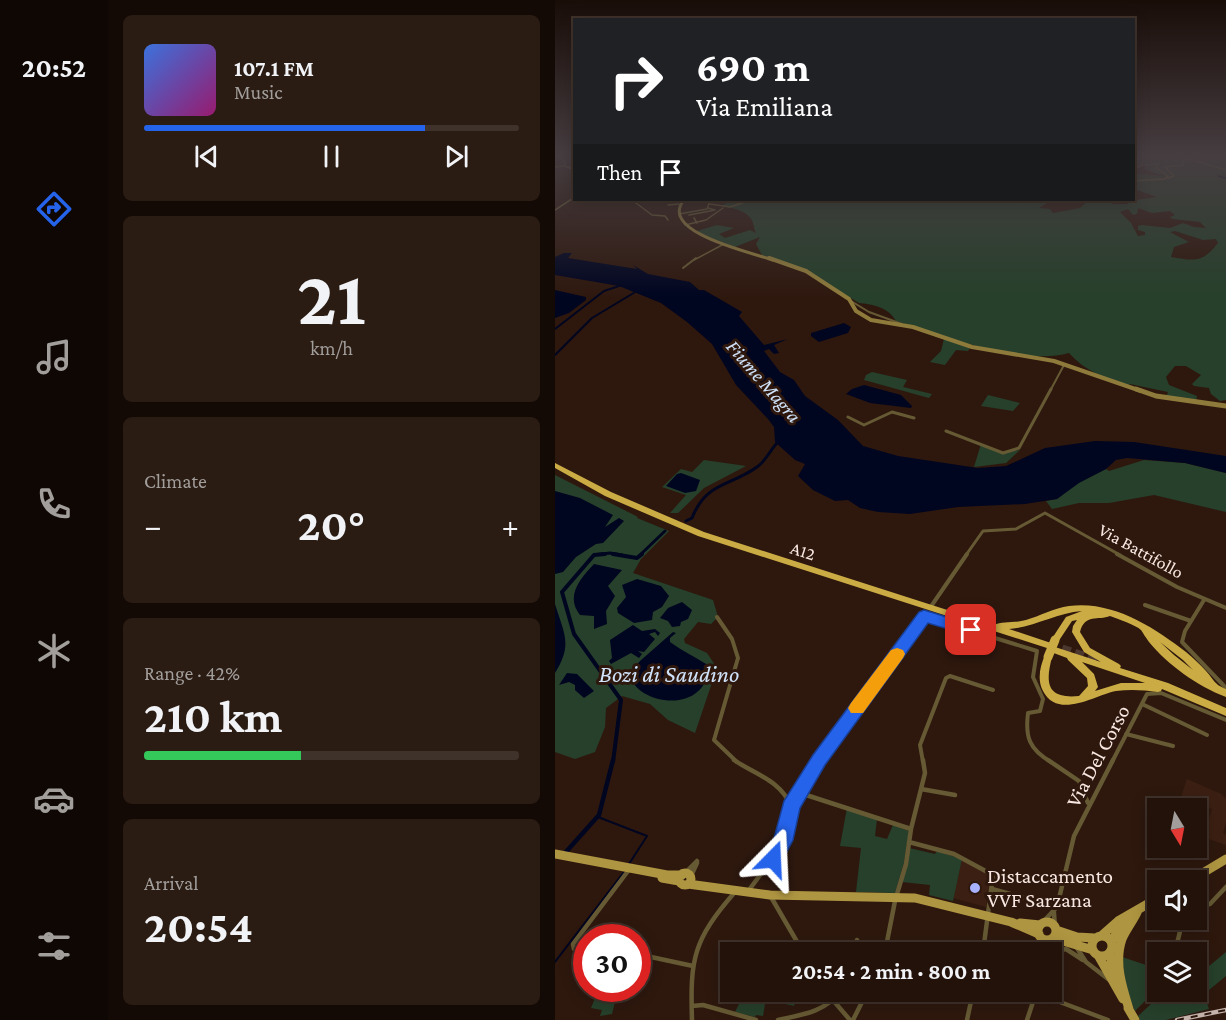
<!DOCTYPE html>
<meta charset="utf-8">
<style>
body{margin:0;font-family:"Crimson Pro",serif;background:#2a1b13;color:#f1f3f6;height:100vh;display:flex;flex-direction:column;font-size:22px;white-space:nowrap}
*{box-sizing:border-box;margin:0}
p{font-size:20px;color:#a29e9c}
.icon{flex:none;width:33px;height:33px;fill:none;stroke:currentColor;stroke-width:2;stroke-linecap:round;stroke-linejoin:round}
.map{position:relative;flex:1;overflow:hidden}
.drawer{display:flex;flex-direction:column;gap:15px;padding:15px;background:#130a06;width:447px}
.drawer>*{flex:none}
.guide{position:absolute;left:18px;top:18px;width:562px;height:183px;border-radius:0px;box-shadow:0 3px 15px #0003,0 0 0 2px #3f322b;background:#202124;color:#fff;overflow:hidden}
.needle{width:39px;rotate:170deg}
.controls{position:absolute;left:592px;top:798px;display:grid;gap:12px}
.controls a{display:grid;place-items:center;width:60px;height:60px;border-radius:0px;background:#22120a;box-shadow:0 3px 15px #0003,0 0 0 2px #3f322b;font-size:30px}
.speed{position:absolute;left:18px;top:924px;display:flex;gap:12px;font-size:30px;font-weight:700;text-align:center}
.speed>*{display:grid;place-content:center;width:78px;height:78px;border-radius:50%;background:#22120a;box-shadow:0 3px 15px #0003,0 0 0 2px #3f322b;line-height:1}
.speed .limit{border:9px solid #d22;background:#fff;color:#111}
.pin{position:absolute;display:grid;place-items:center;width:51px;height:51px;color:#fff;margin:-26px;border-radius:12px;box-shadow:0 3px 9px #0006}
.me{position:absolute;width:66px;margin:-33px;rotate:21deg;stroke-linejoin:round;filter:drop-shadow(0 0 4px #0008)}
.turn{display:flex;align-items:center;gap:21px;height:126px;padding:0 24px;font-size:27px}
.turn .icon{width:78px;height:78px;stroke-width:2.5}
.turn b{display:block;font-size:42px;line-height:51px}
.then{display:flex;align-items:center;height:57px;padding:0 24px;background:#0003;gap:12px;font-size:22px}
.big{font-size:45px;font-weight:700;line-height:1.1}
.drawer .widget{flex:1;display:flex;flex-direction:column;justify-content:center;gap:9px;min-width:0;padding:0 21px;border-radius:9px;background:#2a1b13}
.drawer .dial{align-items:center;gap:0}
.dial b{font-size:78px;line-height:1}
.song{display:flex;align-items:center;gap:18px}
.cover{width:72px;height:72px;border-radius:9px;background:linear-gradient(135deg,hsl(220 70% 55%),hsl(320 70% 35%))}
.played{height:6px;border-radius:3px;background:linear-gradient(90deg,#2563eb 75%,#3f322b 75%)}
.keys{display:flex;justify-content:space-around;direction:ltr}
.heat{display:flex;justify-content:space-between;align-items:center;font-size:33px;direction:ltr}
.charge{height:9px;border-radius:4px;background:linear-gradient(90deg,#34c759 42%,#3f322b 0)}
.trip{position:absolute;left:165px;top:942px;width:342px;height:60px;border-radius:0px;background:#22120a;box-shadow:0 3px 15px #0003,0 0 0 2px #3f322b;font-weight:700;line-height:60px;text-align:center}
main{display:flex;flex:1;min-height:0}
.dock{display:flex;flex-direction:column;width:108px;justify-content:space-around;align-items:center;background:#0e0704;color:#a29e9c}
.dock .icon{width:42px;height:42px}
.dock .selected{color:#2563eb}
.dock b{font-size:27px;color:#f1f3f6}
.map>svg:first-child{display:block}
</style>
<main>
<nav class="dock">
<b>20:52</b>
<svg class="icon selected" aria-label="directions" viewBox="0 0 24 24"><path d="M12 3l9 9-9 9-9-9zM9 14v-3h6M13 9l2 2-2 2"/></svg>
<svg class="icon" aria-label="music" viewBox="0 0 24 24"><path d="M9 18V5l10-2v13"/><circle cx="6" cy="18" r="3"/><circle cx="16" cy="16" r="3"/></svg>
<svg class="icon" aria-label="phone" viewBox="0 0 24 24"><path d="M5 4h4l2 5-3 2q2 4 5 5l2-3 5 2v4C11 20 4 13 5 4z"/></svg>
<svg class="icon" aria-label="climate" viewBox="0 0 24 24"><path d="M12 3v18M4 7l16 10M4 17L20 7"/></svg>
<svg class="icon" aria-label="car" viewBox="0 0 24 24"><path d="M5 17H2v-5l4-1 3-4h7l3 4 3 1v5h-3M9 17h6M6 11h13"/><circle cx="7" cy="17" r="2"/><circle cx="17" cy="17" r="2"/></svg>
<svg class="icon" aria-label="filters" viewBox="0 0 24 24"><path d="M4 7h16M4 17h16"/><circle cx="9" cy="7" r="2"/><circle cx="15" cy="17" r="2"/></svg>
</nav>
<section class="drawer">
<div class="widget">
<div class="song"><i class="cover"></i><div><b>107.1 FM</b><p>Music</p></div></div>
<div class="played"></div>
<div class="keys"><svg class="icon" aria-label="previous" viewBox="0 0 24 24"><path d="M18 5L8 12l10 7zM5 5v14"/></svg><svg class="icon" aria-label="pause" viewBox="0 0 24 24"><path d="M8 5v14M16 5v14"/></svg><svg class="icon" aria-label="next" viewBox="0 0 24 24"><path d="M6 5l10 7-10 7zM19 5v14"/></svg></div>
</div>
<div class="widget dial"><b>21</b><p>km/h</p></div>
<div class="widget"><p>Climate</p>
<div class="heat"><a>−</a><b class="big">20°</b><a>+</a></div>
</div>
<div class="widget"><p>Range · 42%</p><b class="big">210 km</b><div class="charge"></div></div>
<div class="widget"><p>Arrival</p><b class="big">20:54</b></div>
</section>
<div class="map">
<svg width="671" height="1020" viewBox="0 0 671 1020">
<rect width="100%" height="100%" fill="#2e180e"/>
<path fill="#3b1f12" d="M632 779 671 796 666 795 671 798V822L668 833 671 835V845L648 837 657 809 625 800Z
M407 859 436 874 431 907 398 898Z"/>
<path fill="#26402b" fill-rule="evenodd" d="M579 155H671V400L665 401 656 394 654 388 639 386 637 384 646 375 631 366H620L611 377 614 385 642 396 641 401 611 397 613 392 575 384 572 386C550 378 530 371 514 353 467 366 388 336 341 321 334 308 318 304 304 303L251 271 207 255 201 244 205 237 180 247 139 232 162 225 179 228 164 234 170 238 195 230 201 233C199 230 199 226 198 223 195 211 176 207 166 206L177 200H497L484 208 495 209 498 213 525 208 534 200H554L557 204H573L574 201 602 197 579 189V173L608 176 589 169 592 165 579 164ZM583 208 597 213 615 211 620 215 615 217 618 219 645 222 651 228 639 227 628 223 615 228 587 225 583 226V230L590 232V235L583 236 576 223 565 212 573 209 578 215 582 214ZM620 231 648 240 661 239 663 243C647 263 641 261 616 257L619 247 634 242 615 232Z
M389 339 415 348 413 351 401 350 390 365 375 362 386 351Z
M317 372 352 380 348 387 377 394 374 398 309 380 311 375Z
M433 395 465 403 458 411 426 406Z
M426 444 448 453 465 450 451 463 419 467Z
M149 460 191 466 149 488 123 513H115L131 495 107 487 126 469 137 472Z
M589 460 630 463 671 473V512L599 495 554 503H524L497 509 491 501 502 499 524 482 551 469 554 471Z
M0 475 83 517 82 518 114 531 86 559 78 573 158 600 163 617 156 624 143 622 129 639 130 643 152 653 162 668 140 733 113 720 95 704 67 696 51 708 50 727 40 752 20 759 0 752Z
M292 808 322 819 320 836 332 839 338 825 354 831 349 863 340 893 301 892 306 848 285 846Z
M354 848 380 854 382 851 407 859 398 901 374 895 375 885 347 882Z
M671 952V976L649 994 654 1009 611 1020H585L583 1016 609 992H642V976Z
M567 957 600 968 603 973V988L580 1011 571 990Z
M44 988 59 989 55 1000 60 1002 57 1014 45 1016 47 1010 36 1008Z
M190 992H249L253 1001 240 1003 239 1006 217 1001 210 1004 208 1016 201 1015 200 1017 180 1012Z"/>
<path fill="#000520" d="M9 253H17L13 258 82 269 78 265 93 274 135 282 144 290H149L187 312 184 316 209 345 233 339 219 345 224 353 219 354 214 349 209 351 225 372 239 380 250 396 283 420 308 446 343 456 423 468 451 466 490 448 540 441 579 442 671 456V473L630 463 572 458 561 460 551 469 524 483 502 499 470 504 403 507 355 514 323 512 305 508 293 500 280 501 258 490 243 476 250 464 240 460 220 442 219 427 213 419 181 385 157 344 132 322 106 303 64 286 0 275V257Z
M0 290 31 297V300L14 313 0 318Z
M289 323 296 327 293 333 264 342 256 336V333Z
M309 385 346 395 357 406 356 408 315 403 291 394 297 389Z
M126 473 145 480 141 491 130 493 111 486 122 474Z
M0 491 25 498 58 515 50 527 64 518 69 521 48 543 41 544 21 557 8 572 0 574Z
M39 564 67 570 53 586 60 596 51 611 52 624 39 629V616L25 615C10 596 25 579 39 564Z
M82 579 106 586 114 596 107 607 98 612 97 620 79 623 63 613 62 608 71 597 67 585Z
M127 602 137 610 133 619 126 622 125 626 117 627 113 621 105 618 113 608Z
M0 604C9 634 18 644 0 673Z
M78 625 87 631 100 629 105 633 103 636 100 632 94 634 100 639 89 652 83 651 87 654 84 658 76 653 56 664 54 661 57 658 55 640Z
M118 632 121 633 115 638V642C129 652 140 657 153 665 152 673 153 680 147 687 129 711 81 701 74 674L85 661Z
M12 673 22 674 39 691 29 698 20 690V685L14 682 4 685Z"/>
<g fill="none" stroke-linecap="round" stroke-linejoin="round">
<path stroke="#000520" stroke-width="1.5" d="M663 176 671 178"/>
<path stroke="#000520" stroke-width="2" d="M43 817 92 836 74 864
M0 962 68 873"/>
<path stroke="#000520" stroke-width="2" d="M0 329 49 291 67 285
M0 355 37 318 82 291"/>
<path stroke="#000520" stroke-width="3" d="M131 521 137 518C151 482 174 487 202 467 211 461 215 450 223 442
M39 555 55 553 67 555
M85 555 110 531"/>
<path stroke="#000520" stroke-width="4" d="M50 554 39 555 7 592 19 634 66 700 58 762
M58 554 82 558 87 554"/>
<path stroke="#000520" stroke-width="4.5" d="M10 853 44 815 58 760"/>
<path stroke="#4c372e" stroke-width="9" stroke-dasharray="9 4.5" stroke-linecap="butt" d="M507 649 546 662"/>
<path stroke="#665a34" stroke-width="1.5" d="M2 155 9 160 10 166
M579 159H584L579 160
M0 167 10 166 20 171
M12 167 20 166
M579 169 587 165 604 164 601 168 613 176 609 179 619 176 610 167 628 165V159L631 158 671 170
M579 181 609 179
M579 185V188
M77 200 97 215 110 216 113 220
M128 202 148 200
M155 204 175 207 193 201 185 202
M113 205 124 204
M0 210 20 197
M124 214 152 209 155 201 152 200
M134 215 160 210 153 208
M139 218 142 223
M130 225 151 220 168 208
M139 260 169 244"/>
<path stroke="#665a34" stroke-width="2" d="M128 268 141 258
M296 301 314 312 347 324
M495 391 509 365"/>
<path stroke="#665a34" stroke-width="3" d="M293 417 309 425 337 412 359 418
M391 431 448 453 464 448 496 389
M411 555 428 531 461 529 490 513 565 555"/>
<path stroke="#665a34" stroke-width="4" d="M562 554 622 587 671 608
M649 600 630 631 627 642 671 688
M377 605 412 554
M590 605 636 621
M369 616 482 651 478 677 488 699 485 711 473 713C470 737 474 749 496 762
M162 617 177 639 183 658 159 740 182 762
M587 704 652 735
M571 734 618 746
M263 762 371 614
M368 762 365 745 391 678 395 676 438 690
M557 762 592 694 606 693 671 720"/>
<path stroke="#665a34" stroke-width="4.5" d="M179 760C201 775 225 780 236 806
M493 760 524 781 533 803
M366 789 400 795
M245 793 356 829 351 864 342 894
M356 829 370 773 368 760
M354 842 399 854 438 875 428 952
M129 874 142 861
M136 876 142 863
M437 889 502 907
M194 890 223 851 236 806 264 760
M216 897 248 952
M642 909 655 904 671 887
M499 913 500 928
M487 923 502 907 519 836 558 760
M488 938 490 952
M522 948 531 962 553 979
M32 950 19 949 18 944 73 871
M297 952 302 940
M330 952 340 901
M492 952 496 940
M495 952 511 949 528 960
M620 952 627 923 631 920
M82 954 138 966
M271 992 295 1020
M481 993 553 1020
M600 996 604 992
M137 1006 148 1005 201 1020
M137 1020C135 959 138 940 180 892
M223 1020C245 1015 271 1012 284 992
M298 1020 312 992
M412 1020 418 992
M472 1020 481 993"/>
<path stroke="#8e7b3c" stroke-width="3" d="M129 200C102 232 198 253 218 260"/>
<path stroke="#8e7b3c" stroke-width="4" d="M214 258 251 271 294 299 301 311 316 320 358 327 417 347 499 361 586 391"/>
<path stroke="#8e7b3c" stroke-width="5" d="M581 389 601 396 671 406"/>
<path stroke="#ae9541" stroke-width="9" d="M0 854 112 875H127
M124 879a6 6 0 1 1 12 0a6 6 0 1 1-12 0Z
M107 878 124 881
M636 880 671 859
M133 884 215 895 360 898 456 922 484 934
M483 931a9 9 0 1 1 18 0a9 9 0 1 1-18 0Z
M465 923 485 925
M501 930 522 937 540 938
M537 946a10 10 0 1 1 20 0a10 10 0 1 1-20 0Z
M546 936 563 921 603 898
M498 938 538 950
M556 942 568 923
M543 955 568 999
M555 955 561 979
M573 1008 580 1020
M574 1009C567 987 559 962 567 939 571 929 579 920 583 910"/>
<path fill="#cbac44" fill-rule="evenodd" d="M0 463 56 492 149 532 439 625C447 621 461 623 471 620 485 616 499 608 514 606 557 600 599 627 631 652 638 658 645 664 651 671 655 675 658 681 663 685 663 685 670 689 671 689V697C642 686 613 665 594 642 591 638 588 633 586 630 581 625 563 619 555 616 543 621 530 613 525 632L535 648 564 664 566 666 565 668 613 683 671 708V716L607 689 606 691 603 692C589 690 575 689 561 691 540 695 503 720 488 691 482 680 485 666 490 655L493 654 496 655 497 657C490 684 492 699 524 696L533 686 532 678 513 660 512 658 496 652 495 649 143 536 50 496 0 468ZM527 611 511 617 496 640 497 642 500 643 503 642 517 621 522 620 518 626 517 632 529 652 546 662 500 647 499 644 454 629C480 627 501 613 527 611ZM605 642 628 660 638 670 619 655ZM527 662 590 683H566L540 691 543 687 539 674Z"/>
<defs>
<path id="rail" d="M622 1020 671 1010"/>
</defs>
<use href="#rail" stroke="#c5b4ac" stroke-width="4.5"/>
<use href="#rail" stroke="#2e180e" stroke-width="2" stroke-dasharray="7" stroke-linecap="butt"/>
<path stroke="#cbac44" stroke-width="9" d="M493 657 500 640"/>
</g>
<linearGradient id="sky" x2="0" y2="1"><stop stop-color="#190d08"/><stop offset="0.52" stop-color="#463d41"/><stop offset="1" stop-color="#463d41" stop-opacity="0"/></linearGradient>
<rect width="671" height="298" fill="url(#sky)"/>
<path fill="#2563eb" stroke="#184099" stroke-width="1.5" d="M369 610 421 626 424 630 416 636 373 623 270 765 245 808 238 840 225 865 218 868 211 865 208 859 219 838 229 801 258 755 364 612Z"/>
<path fill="#f59e0b" d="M342 648 348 650 350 654 348 658 308 713H296L293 708 296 703 336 650Z"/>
<circle fill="#a7b1fc" stroke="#2e180e" stroke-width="2" cx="420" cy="888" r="6"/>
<g text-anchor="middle" stroke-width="6" stroke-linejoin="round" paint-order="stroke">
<g font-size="18" fill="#f8e8e1" stroke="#2e180e">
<text transform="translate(248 551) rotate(18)" y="6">A12</text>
<text transform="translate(586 551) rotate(29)" y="6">Via Battifollo</text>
</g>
<g font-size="20" font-style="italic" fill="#d0e3fa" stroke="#2e180e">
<text transform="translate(209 381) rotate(49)" y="7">Fiume Magra</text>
</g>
<g font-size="21" fill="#f8e8e1" stroke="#2e180e">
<text transform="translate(543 756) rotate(-62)" y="7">Via Del Corso</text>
</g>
<g font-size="21" fill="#f8e8e1" stroke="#2e180e" text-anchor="start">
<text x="432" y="883">Distaccamento<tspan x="432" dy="24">VVF Sarzana</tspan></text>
</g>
<g font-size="24" font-style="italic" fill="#d0e3fa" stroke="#2e180e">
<text x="114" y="682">Bozi di Saudino</text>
</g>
</g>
</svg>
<div class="controls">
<a><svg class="needle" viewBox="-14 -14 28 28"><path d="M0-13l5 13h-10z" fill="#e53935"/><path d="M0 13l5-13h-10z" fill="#a29e9c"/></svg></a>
<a><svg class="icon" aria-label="sound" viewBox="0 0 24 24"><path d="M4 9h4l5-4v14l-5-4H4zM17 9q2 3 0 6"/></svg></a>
<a><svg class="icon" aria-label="layers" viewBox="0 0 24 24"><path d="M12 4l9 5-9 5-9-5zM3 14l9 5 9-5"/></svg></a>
</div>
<div class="speed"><div class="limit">30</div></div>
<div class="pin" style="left:416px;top:630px;background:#d93025"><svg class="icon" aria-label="arrive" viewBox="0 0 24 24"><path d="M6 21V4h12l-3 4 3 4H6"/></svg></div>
<svg class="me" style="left:218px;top:859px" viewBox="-20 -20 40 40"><path d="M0-17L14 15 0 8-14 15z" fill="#2563eb" stroke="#fff" stroke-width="4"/></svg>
<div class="trip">20:54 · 2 min · 800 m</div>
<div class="guide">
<div class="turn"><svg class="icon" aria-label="right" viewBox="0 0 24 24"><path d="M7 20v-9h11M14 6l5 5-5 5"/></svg><div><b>690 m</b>Via Emiliana</div></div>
<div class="then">Then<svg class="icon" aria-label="arrive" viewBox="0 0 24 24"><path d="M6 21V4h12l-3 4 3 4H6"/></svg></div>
</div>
</div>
</main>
